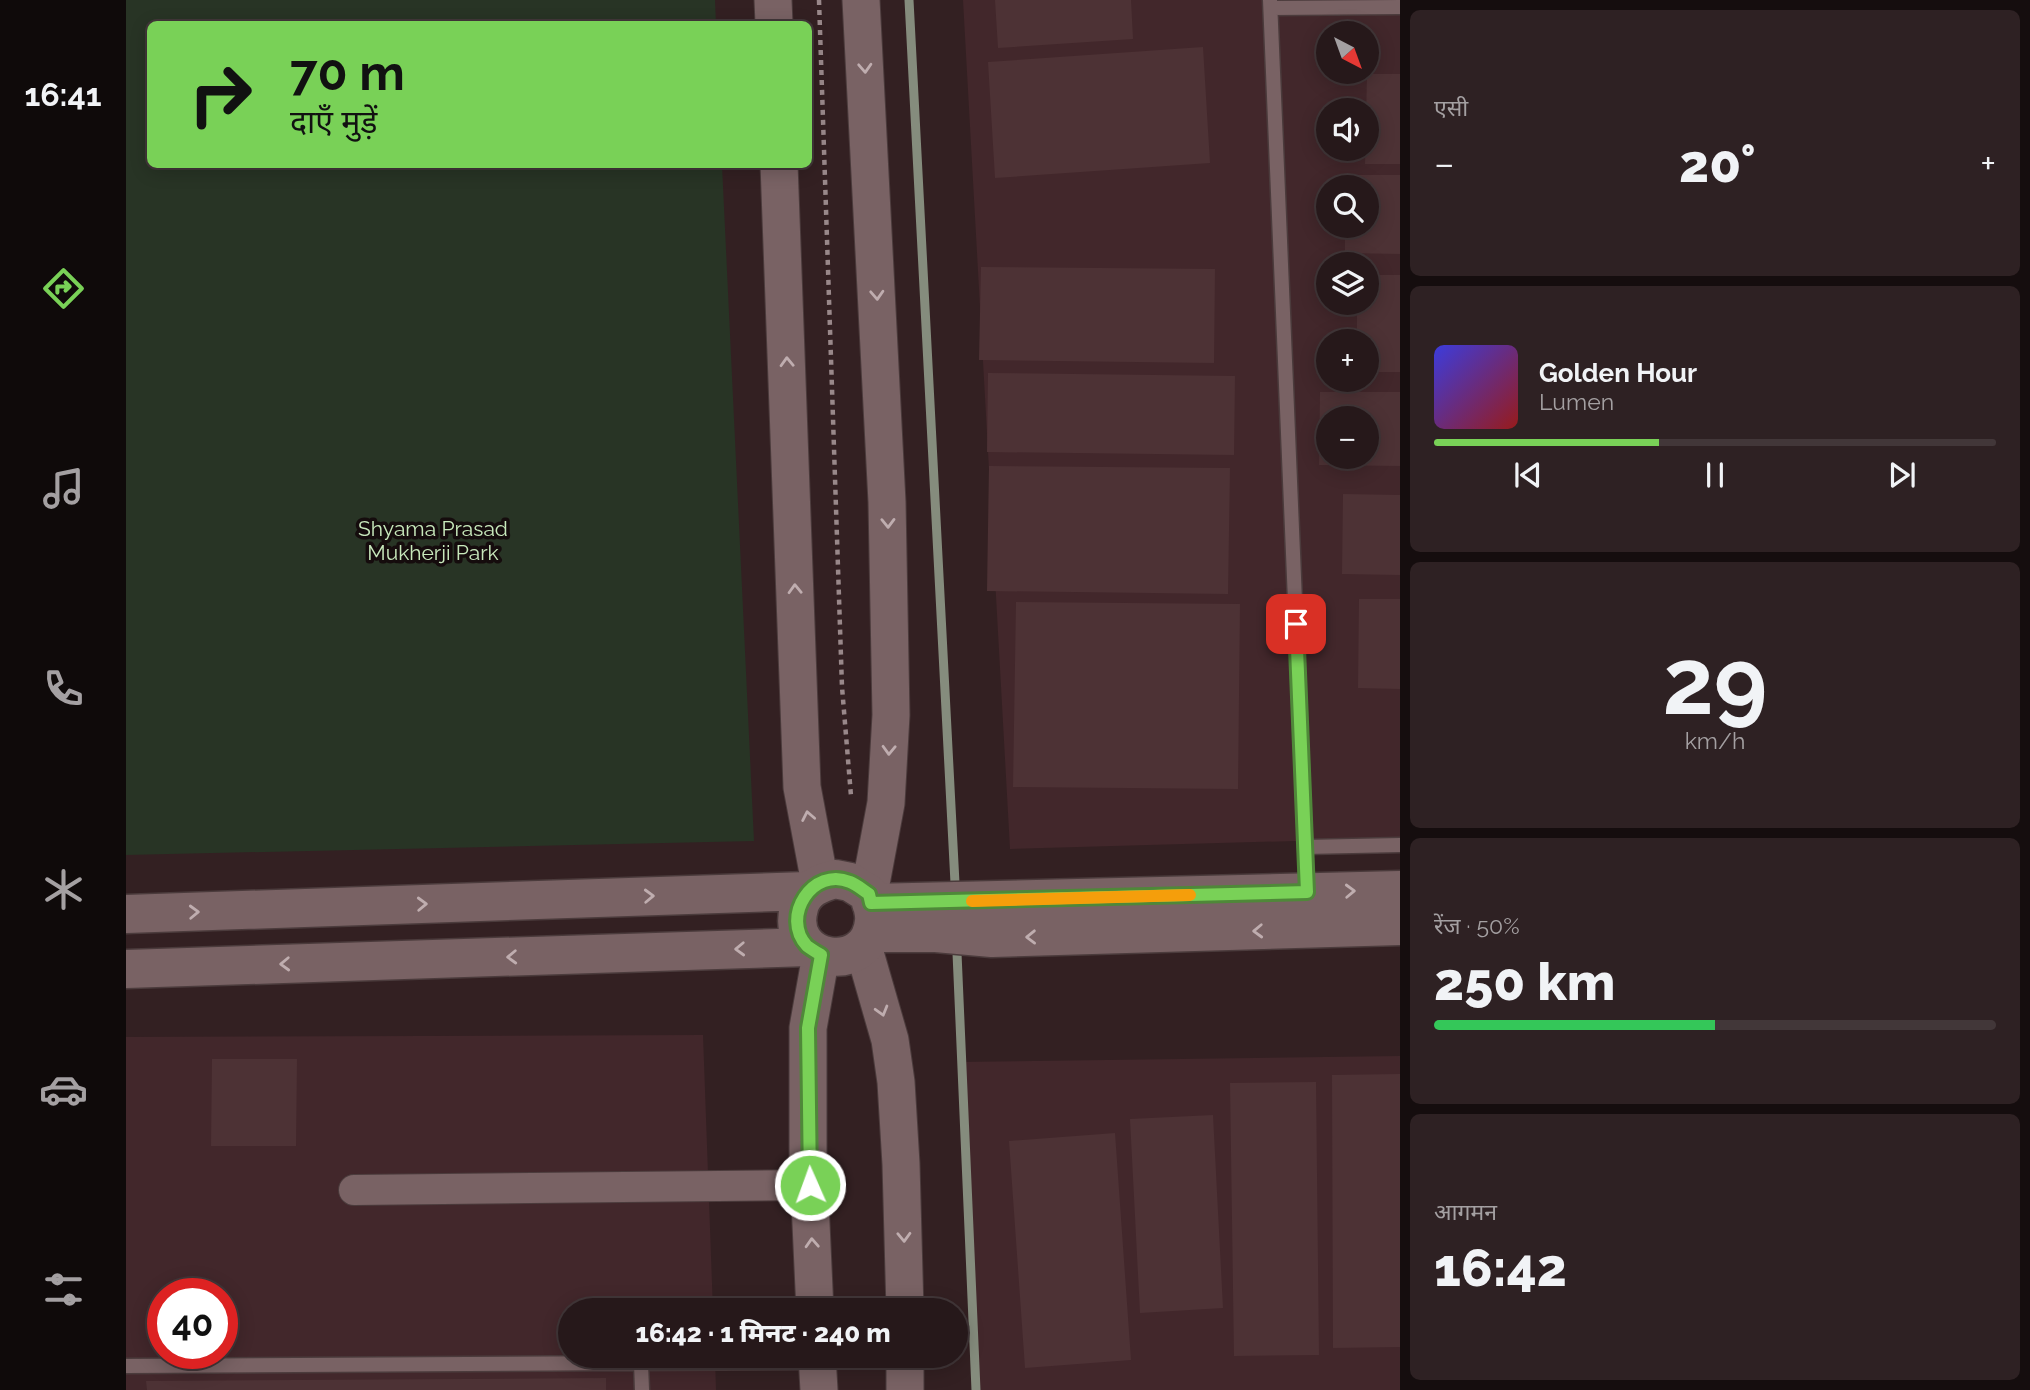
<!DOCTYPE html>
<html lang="hi">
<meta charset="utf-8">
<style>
body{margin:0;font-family:Raleway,"Noto Sans Devanagari",sans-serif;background:#2e2123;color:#f1f3f6;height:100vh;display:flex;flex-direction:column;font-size:26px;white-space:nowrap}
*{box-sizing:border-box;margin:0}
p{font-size:23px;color:#a4a0a2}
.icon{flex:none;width:38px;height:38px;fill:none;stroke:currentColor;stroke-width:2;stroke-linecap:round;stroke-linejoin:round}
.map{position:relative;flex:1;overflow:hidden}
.sheet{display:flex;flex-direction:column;gap:10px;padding:10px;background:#150d0e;width:630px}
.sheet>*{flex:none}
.banner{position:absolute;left:21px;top:21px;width:665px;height:147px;border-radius:10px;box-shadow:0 4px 18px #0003,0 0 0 2px #423739;background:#79d157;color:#111;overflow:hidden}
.needle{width:46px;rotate:139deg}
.fabs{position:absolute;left:1190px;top:21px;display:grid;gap:14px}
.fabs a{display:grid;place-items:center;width:63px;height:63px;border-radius:50%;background:#26181a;box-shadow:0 4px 18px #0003,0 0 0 2px #423739;font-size:35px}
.speed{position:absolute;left:21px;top:1278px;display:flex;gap:14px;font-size:35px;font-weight:700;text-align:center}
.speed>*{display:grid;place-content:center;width:91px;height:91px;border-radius:50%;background:#26181a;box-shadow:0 4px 18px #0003,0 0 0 2px #423739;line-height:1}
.speed .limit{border:10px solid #d22;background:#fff;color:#111}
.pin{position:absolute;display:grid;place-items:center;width:60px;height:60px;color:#fff;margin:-30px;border-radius:14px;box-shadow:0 4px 10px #0006}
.me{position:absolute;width:77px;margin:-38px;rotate:358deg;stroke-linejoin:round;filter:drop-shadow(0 0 5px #0008)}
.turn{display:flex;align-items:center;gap:24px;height:147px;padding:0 28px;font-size:32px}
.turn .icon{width:91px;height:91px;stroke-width:2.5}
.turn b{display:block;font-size:49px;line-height:60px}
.big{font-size:52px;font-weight:800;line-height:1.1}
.sheet .tile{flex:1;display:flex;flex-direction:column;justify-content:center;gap:10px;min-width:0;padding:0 24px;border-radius:10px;background:#2e2123}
.sheet .dial{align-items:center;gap:0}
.dial b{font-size:91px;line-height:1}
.song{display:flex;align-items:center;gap:21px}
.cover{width:84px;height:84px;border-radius:10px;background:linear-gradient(135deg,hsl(240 70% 55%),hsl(0 70% 35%))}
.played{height:7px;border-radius:4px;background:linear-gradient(90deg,#79d157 40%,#423739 40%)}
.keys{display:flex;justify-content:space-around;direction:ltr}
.heat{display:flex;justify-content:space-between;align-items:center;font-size:38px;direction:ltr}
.charge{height:10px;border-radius:5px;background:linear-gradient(90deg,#34c759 50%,#423739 0)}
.trip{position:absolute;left:432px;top:1298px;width:410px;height:70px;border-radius:35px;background:#26181a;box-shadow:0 4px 18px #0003,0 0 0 2px #423739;font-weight:800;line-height:70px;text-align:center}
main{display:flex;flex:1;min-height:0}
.dock{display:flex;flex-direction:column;width:126px;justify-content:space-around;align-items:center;background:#0f0a0a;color:#a4a0a2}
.dock .icon{width:49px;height:49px}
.dock .on{color:#79d157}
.dock b{font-size:32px;color:#f1f3f6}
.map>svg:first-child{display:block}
</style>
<main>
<nav class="dock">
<b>16:41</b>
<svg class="icon on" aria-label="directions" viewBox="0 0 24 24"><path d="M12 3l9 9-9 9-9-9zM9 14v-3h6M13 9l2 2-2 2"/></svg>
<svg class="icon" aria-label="music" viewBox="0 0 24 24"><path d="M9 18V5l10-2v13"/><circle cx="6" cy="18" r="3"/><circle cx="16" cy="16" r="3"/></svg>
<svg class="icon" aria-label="phone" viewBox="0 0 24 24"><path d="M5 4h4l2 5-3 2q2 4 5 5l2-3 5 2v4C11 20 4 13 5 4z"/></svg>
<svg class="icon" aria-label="climate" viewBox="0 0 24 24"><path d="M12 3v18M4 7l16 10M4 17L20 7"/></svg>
<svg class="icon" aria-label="car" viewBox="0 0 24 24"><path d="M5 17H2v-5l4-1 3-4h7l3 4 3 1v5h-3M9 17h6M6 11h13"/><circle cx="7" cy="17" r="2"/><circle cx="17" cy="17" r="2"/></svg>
<svg class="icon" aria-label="filters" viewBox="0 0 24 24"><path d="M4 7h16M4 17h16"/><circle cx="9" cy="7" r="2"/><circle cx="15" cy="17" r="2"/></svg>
</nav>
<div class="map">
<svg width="1274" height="1390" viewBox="0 0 1274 1390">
<rect width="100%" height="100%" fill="#332022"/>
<path fill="#42272b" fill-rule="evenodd" d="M837 0H1274V838L884 849ZM1202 33H1241V72H1202ZM1202 110H1241V149H1202ZM1202 187H1241V226H1202ZM1202 264H1241V303H1202ZM1202 341H1241V380H1202ZM1202 418H1241V457H1202Z
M577 1035 587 1311H444V1356H589L590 1390H0V1037ZM37 1293H96V1353H37Z
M1274 1056V1390H847L832 1062Z"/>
<path fill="#283425" d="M0 0H589L590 24H24V164L596 165 628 841 0 855Z"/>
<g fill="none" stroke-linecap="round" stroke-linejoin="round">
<path stroke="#858c7d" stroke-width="9" d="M783 0 829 883
M831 953 850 1390"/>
</g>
<path fill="#4d3235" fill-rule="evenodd" d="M869 0H1005L1007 39 872 48Z
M1077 47 1084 163 869 178 862 62Z
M1241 74H1274V164H1239Z
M1220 175H1274V254L1219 253V226H1241V187H1220Z
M855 267 1089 269 1088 363 853 360Z
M1241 275H1274V372H1241V341H1231V303H1241Z
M862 373 1109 376 1108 455 861 452Z
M1194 392H1274V466L1193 465ZM1202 418H1241V457H1202Z
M863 466 1104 468 1102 594 861 591Z
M1217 494 1274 495V575L1216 574Z
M1233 599H1274V689L1232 688Z
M890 602 1114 604 1112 789 887 787Z
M86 1059H171L170 1146H85Z
M1274 1074V1347L1207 1348 1206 1075Z
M1190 1082 1193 1355 1108 1356 1104 1083Z
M1087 1115 1097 1308 1014 1313 1004 1119Z
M989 1133 1005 1360 899 1368 883 1141Z
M480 1378V1390H21L20 1381Z"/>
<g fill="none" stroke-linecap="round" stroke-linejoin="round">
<defs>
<path id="service" d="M1144 0 1181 890
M1145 8 1274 7
M1179 847 1274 845
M515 1363 516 1390
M0 1366 692 1362"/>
<path id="minor" d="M228 1190 684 1185"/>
<path id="tertiary" d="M647 0 648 24
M735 0 761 502 765 715 760 803 743 894
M653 164 676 787 694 883
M737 946 764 1040 770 1082 775 1164 779 1311
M689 1311 682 1158V1028L695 955
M691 1356 693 1390
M779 1356V1390"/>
<path id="secondary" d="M709 879 724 882 743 894C745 902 749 912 748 921 743 977 658 963 673 908 677 890 693 883 709 879Z
M745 903 1274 890
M0 914 681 891
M746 933H810L866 938 1274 926
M0 969 682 947"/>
</defs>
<use href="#service" stroke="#4b3b3c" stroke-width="17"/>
<use href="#minor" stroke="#4b3b3c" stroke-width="32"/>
<use href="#tertiary" stroke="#4b3b3c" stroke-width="39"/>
<use href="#secondary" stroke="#4b3b3c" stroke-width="41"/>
<path stroke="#99888a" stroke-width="4.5" stroke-dasharray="5 5" stroke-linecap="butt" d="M693 0 716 687 725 796"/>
<use href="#service" stroke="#796264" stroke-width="14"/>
<use href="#minor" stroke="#796264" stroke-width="30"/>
<use href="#tertiary" stroke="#796264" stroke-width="37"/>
<use href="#secondary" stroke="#796264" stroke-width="38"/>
</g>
<defs><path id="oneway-chevron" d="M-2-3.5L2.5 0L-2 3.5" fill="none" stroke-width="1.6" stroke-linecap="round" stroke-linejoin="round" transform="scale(1.75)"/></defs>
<g stroke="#bfadaf">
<use href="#oneway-chevron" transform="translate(739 68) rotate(87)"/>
<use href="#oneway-chevron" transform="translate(751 295) rotate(87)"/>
<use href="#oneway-chevron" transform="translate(661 362) rotate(-92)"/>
<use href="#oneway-chevron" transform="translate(762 523) rotate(89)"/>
<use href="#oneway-chevron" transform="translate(669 589) rotate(-92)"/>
<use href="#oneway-chevron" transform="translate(763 750) rotate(92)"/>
<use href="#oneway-chevron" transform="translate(682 816) rotate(-101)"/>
<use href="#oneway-chevron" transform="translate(1224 891) rotate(-2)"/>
<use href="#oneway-chevron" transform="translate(523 896) rotate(-2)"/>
<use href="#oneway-chevron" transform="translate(296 904) rotate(-2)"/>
<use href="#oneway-chevron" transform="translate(68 912) rotate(-2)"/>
<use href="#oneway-chevron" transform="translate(1132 931) rotate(178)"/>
<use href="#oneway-chevron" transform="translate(905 937) rotate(179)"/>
<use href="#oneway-chevron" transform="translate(614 949) rotate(178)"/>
<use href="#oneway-chevron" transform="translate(386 957) rotate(178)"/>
<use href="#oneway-chevron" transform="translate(159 964) rotate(178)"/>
<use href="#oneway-chevron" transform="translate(756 1011) rotate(74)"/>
<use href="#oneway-chevron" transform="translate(778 1237) rotate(88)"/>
<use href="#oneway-chevron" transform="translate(686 1243) rotate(-93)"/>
</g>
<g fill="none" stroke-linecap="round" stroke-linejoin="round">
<defs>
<path id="route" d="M684 1185 682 1028 695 955C690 952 685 949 681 946 654 917 687 866 724 882 730 884 737 890 743 894L745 903 1181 892 1170 624"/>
</defs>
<use href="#route" stroke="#4f8839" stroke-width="18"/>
<use href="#route" stroke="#79d157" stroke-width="12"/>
<path stroke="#f59e0b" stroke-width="12" d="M846 901 1064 895"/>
</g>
<g text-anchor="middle" stroke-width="7" stroke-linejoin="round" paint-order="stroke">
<g font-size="21" fill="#c8e9bc" stroke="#150c0d">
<text x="307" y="536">Shyama Prasad<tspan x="307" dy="24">Mukherji Park</tspan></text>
</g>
</g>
</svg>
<div class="fabs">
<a><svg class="needle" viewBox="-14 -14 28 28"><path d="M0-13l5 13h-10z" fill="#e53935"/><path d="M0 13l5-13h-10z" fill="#a4a0a2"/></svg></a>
<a><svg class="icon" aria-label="sound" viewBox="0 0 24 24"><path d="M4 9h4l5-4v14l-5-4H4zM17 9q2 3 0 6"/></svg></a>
<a><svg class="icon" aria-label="search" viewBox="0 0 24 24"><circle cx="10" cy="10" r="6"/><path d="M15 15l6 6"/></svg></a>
<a><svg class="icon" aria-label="layers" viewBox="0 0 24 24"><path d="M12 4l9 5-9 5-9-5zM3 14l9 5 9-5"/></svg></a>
<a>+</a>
<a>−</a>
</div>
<div class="speed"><div class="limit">40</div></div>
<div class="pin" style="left:1170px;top:624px;background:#d93025"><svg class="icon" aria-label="arrive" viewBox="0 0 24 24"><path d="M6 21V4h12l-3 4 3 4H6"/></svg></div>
<svg class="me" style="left:684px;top:1185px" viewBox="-20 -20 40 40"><circle r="17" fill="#79d157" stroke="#fff" stroke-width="3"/><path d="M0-11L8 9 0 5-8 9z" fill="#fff"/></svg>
<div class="trip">16:42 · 1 मिनट · 240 m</div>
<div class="banner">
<div class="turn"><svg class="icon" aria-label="right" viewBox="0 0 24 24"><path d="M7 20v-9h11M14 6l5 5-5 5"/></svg><div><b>70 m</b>दाएँ मुड़ें</div></div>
</div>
</div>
<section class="sheet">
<div class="tile"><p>एसी</p>
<div class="heat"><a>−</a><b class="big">20°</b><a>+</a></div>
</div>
<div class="tile">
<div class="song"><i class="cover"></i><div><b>Golden Hour</b><p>Lumen</p></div></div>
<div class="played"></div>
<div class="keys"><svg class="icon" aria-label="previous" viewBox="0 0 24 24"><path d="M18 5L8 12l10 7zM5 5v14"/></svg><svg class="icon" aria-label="pause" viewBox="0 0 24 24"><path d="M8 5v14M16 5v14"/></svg><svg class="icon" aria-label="next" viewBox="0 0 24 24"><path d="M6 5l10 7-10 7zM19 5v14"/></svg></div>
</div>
<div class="tile dial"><b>29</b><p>km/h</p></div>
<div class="tile"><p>रेंज · 50%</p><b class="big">250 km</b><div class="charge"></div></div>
<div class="tile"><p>आगमन</p><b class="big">16:42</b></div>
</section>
</main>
